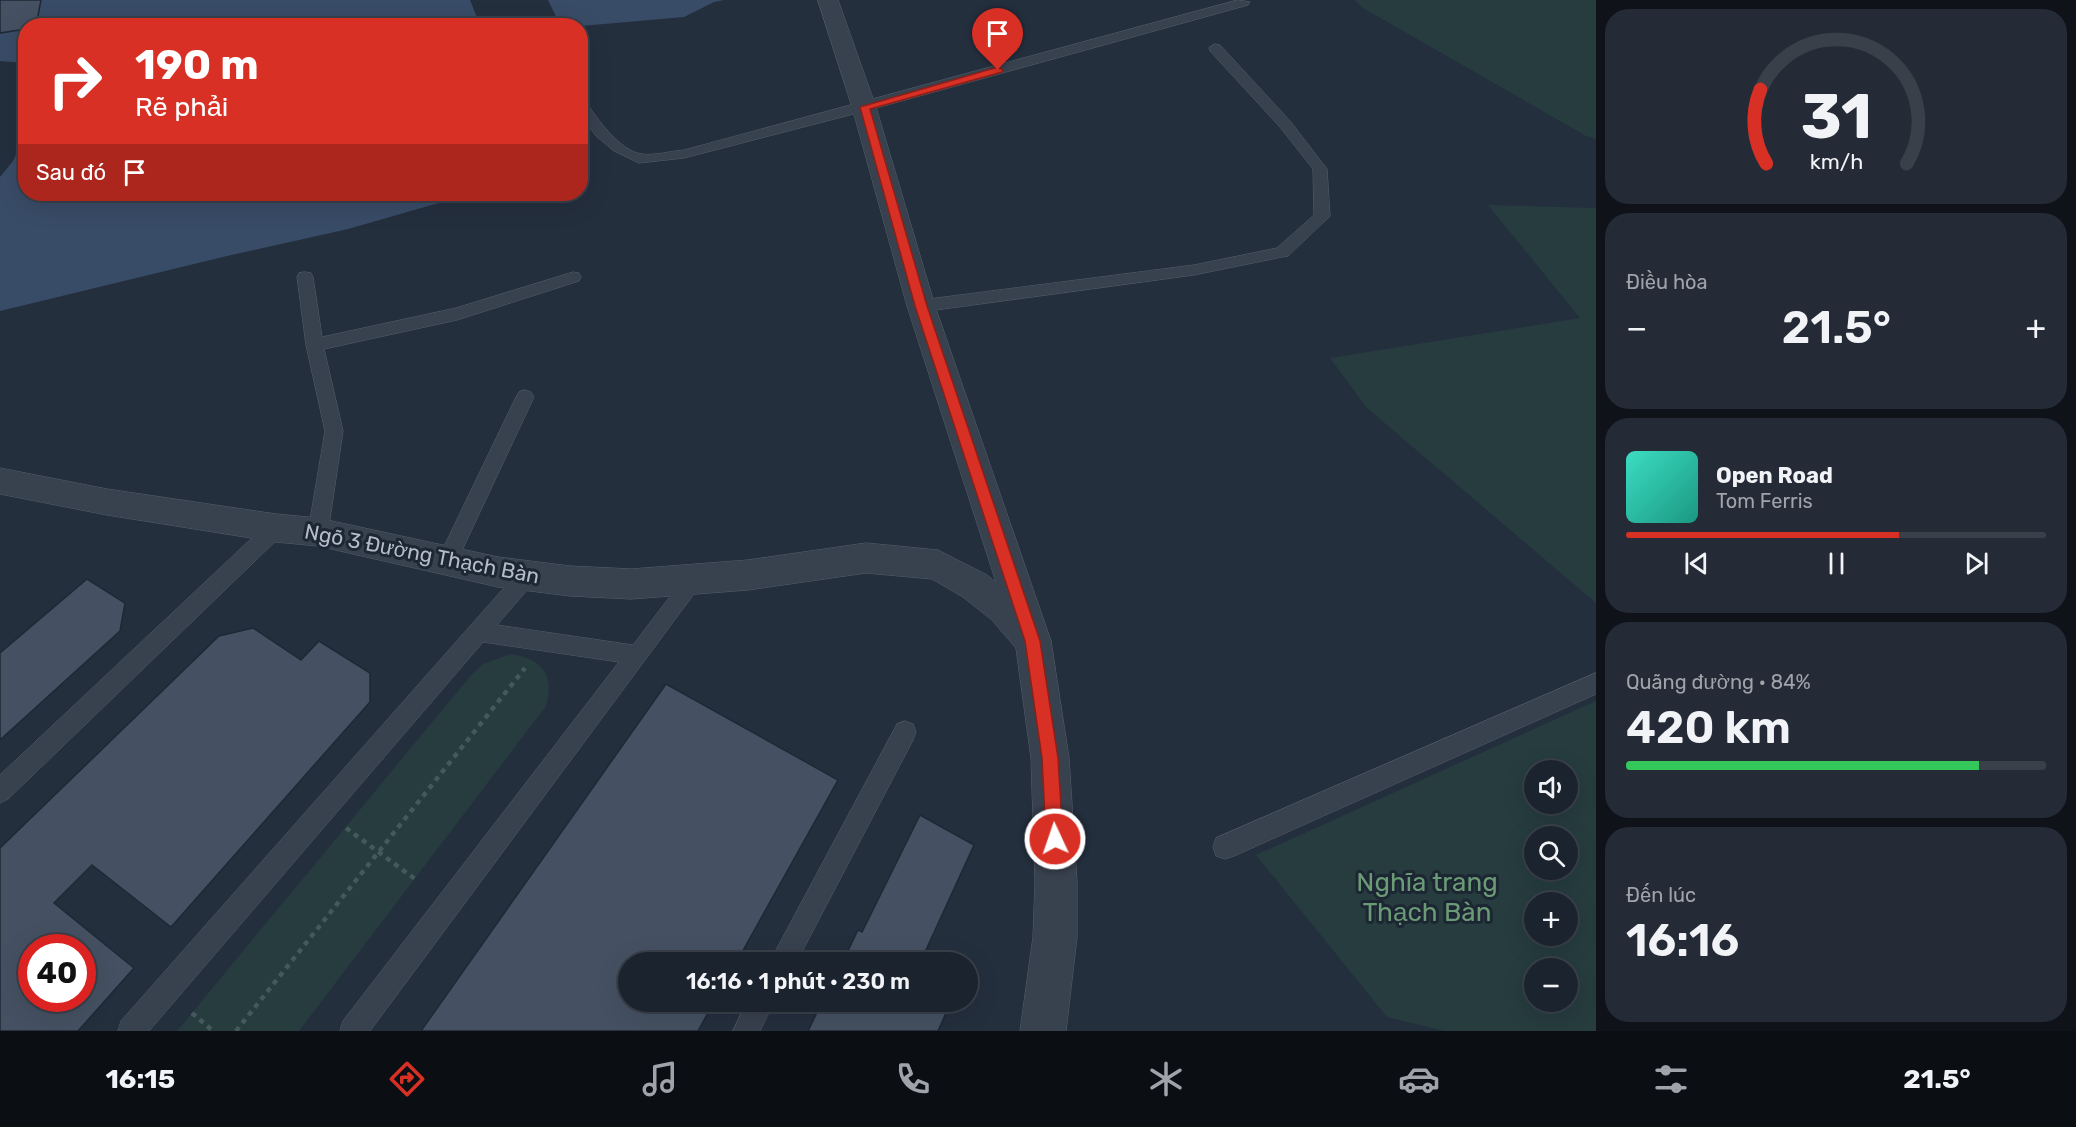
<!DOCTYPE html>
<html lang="vi">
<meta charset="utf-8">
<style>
body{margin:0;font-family:Rubik,sans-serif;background:#242b36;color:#f1f3f6;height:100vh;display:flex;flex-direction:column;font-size:22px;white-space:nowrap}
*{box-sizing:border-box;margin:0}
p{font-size:20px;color:#a0a4aa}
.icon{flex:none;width:33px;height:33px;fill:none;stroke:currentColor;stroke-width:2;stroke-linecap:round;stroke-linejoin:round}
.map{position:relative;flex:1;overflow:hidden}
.sheet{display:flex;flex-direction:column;gap:9px;padding:9px;background:#0f1319;width:480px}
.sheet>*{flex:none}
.top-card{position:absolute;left:18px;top:18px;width:570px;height:183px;border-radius:24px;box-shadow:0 6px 24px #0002,0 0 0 2px #39404a;background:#d93025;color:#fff;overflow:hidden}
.buttons{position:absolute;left:1524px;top:760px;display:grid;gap:12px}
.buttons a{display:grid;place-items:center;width:54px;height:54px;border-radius:50%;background:#1b232e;box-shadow:0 6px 24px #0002,0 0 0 2px #39404a;font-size:30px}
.speed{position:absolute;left:18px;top:934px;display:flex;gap:12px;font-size:30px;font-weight:700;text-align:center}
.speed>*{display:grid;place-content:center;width:78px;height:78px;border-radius:50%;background:#1b232e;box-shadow:0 6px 24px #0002,0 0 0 2px #39404a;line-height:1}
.speed .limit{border:9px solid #d22;background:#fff;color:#111}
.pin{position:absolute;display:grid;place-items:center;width:51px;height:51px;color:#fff;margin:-62px -26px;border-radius:50% 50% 50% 0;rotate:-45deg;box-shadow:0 0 6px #0007}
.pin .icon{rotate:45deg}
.me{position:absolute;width:66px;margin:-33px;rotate:357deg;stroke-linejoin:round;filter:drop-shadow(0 0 4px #0008)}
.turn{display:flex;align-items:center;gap:21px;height:126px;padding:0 18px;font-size:27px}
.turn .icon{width:78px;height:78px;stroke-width:2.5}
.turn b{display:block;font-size:42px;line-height:51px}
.then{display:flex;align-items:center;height:57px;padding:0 18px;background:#0003;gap:12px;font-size:22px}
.big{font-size:45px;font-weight:600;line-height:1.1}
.sheet .widget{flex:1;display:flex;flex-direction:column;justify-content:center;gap:9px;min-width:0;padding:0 21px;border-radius:24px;background:#242b36}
.sheet .dial{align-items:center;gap:0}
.dial svg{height:156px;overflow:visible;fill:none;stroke:#39404a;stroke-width:7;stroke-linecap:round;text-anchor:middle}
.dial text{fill:#f1f3f6;stroke:none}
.song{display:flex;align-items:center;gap:18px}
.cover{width:72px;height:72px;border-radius:9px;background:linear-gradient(135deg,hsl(170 70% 55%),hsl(170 70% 35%))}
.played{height:6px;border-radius:3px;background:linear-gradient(90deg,#d93025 65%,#39404a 65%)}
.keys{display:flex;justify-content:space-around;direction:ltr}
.heat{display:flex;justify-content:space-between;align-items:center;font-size:33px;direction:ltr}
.charge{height:9px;border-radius:4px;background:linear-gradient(90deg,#34c759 84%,#39404a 0)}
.trip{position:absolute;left:618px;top:952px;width:360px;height:60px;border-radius:30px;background:#1b232e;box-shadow:0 6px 24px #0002,0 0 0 2px #39404a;font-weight:600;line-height:60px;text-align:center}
.dock{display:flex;height:96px;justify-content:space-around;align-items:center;background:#0b0e12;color:#a0a4aa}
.dock .icon{width:42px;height:42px}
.dock .active{color:#d93025}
.dock b{font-size:27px;color:#f1f3f6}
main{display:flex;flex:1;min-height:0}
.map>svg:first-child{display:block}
</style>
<main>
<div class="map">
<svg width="1596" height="1031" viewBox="0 0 1596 1031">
<rect width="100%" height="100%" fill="#242f3e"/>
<path fill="#263c3f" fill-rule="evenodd" d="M1355 0H1596V139L1586 136 1363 8Z
M1488 205 1596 208V603L1367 408 1330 358 1580 318Z
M510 654C542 658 555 675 546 706L299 1031H177L472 674 483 664Z
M1596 701V1031H1444L1387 1017 1256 855ZM1534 771H1568V804H1534ZM1534 837H1568V870H1534ZM1534 903H1568V936H1534ZM1534 969H1568V1002H1534Z"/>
<path fill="#394c67" d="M0 0H470L480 25 26 26 25 63 0 61Z
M548 0H724L714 2 684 17 581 26 560 25Z
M25 136 26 194H470L348 229 227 256 0 311V177L13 161Z"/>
<path fill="#455162" stroke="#1f2835" stroke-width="1.5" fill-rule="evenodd" d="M0 0H41L36 26H26V29L0 33Z
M87 579 125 603 120 631 0 740V653Z
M253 628 301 660 319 641 370 673V702L171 927 92 865 54 903 134 968 78 1031H0V848L219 636ZM32 948H82V999H32Z
M666 684 838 780 736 963H628V1002H714L698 1031H421Z
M920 815 974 845 920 963H842L858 930 862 932Z
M822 1002H951L938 1031H808Z"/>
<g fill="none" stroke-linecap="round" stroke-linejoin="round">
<defs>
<path id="service" d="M1238 0 1250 2 1248 5 869 110 684 158 639 163 614 151 596 136 580 114V100L585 101C597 118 619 151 642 154 654 156 671 151 684 150Z
M1215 44 1220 45 1290 121 1327 169 1330 216 1288 256 1282 257 1194 275 921 312 915 310 913 306 915 302 921 300 1194 265 1277 248 1314 215 1313 169 1280 127 1210 51 1209 48Z
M305 272 311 273 313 277 322 337 456 308 573 272 579 273 581 277 579 281 457 320 324 349 343 431 328 532 325 538 318 540 311 538 308 532 325 431 306 345 297 277 299 273Z
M525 390 531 392 534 397 457 561 454 567 447 570 440 567 437 561 516 397 519 392Z
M276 520 283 522 286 528 283 534 8 799 0 803V775L269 522Z
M527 567 534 570 537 576 534 582 497 625 633 645 688 573 695 570 702 573 705 579 370 1031H340L343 1021 619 662 483 642 149 1031H118L121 1021 471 625 520 570Z
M1596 673V694L1234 856 1225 859 1216 856 1213 847 1216 838Z
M905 721 913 724 916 732 913 740 796 963H769L897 724Z
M747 1002H774L760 1031H733Z"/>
<path id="minor" d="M0 468 107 489 276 514 318 518 498 557 570 566 631 569 748 560 866 543 938 550 987 575 1016 598 1046 629 1051 641 1046 653 1033 657 1020 653 992 620 963 597 932 579 866 573 748 590 631 599 570 596 498 587 318 546 276 542 107 515 0 494Z"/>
<path id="tertiary" d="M818 0H838L876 107 935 306 1051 641 1069 758 1077 882V937L1066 1031H1020L1033 937 1035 882 1031 758 1015 641 907 306 852 107Z"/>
</defs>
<use href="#service" stroke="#565f6c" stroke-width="1"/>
<use href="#minor" stroke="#565f6c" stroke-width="1"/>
<use href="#tertiary" stroke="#565f6c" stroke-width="1"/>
<path stroke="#44595c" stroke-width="4.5" stroke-dasharray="5 5" stroke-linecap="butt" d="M346 828 415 879
M192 1013 213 1031
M236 1031 525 668"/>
<use href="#service" fill="#38414e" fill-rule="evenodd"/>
<use href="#minor" fill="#38414e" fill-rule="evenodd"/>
<use href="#tertiary" fill="#38414e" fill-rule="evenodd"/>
</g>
<path fill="#d93025" stroke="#8d1f18" stroke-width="1.5" d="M998 67 1003 70 1002 72 870 109 927 306 1040 641 1058 758 1063 839 1061 845 1055 848 1049 845 1046 839 1042 758 1025 641 915 306 860 107Z"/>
<g text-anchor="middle" stroke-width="6" stroke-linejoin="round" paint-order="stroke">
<g font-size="21" fill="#b4bcc9" stroke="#1d2633">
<text transform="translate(422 554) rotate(11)" y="7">Ngõ 3 Đường Thạch Bàn</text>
</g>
<g font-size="26" fill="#6b9a76" stroke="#1d2633">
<text x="1427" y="891">Nghĩa trang<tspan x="1427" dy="30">Thạch Bàn</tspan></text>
</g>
</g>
</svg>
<div class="buttons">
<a><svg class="icon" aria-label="sound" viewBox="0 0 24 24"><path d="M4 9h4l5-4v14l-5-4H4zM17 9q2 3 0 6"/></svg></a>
<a><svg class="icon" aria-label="search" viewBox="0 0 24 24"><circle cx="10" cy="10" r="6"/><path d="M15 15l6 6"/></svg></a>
<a>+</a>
<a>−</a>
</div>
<div class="speed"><div class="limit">40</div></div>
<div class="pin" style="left:998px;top:70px;background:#d93025"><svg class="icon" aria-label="arrive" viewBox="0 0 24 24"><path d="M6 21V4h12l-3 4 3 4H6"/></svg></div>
<svg class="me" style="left:1055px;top:839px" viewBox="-20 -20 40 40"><circle r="17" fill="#d93025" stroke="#fff" stroke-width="3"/><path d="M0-11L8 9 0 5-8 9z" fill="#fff"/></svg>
<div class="trip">16:16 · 1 phút · 230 m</div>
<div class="top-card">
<div class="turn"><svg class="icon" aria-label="right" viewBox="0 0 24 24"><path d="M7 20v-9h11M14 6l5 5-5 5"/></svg><div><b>190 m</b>Rẽ phải</div></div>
<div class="then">Sau đó<svg class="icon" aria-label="arrive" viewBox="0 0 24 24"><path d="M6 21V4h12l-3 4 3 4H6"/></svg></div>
</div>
</div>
<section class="sheet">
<div class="widget dial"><svg viewBox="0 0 100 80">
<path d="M14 69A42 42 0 1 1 86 69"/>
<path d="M14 69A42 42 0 0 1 11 31" stroke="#d93025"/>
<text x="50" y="56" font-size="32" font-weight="700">31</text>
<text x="50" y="72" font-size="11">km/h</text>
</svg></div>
<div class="widget"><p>Điều hòa</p>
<div class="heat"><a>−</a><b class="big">21.5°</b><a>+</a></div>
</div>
<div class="widget">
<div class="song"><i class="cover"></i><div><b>Open Road</b><p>Tom Ferris</p></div></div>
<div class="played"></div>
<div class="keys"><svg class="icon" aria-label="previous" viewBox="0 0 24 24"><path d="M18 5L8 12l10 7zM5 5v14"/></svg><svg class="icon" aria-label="pause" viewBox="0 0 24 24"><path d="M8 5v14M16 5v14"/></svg><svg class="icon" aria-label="next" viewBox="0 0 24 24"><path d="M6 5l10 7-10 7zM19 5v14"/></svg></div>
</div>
<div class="widget"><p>Quãng đường · 84%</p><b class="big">420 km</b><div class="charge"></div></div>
<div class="widget"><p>Đến lúc</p><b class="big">16:16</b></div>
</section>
</main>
<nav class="dock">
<b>16:15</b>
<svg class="icon active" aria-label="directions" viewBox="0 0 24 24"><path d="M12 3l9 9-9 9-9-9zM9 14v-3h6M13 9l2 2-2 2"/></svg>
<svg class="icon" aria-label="music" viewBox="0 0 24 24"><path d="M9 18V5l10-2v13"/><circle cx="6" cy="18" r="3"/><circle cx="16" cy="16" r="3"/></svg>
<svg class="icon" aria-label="phone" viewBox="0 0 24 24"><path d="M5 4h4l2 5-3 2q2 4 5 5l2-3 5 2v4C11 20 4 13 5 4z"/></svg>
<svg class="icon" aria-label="climate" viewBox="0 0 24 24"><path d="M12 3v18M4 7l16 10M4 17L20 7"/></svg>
<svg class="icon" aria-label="car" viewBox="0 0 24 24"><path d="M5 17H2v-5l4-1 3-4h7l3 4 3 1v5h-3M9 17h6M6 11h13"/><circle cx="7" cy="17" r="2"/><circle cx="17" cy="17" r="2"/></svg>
<svg class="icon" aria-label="filters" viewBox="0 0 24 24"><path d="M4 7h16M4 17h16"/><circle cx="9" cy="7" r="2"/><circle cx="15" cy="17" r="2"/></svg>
<b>21.5°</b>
</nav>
